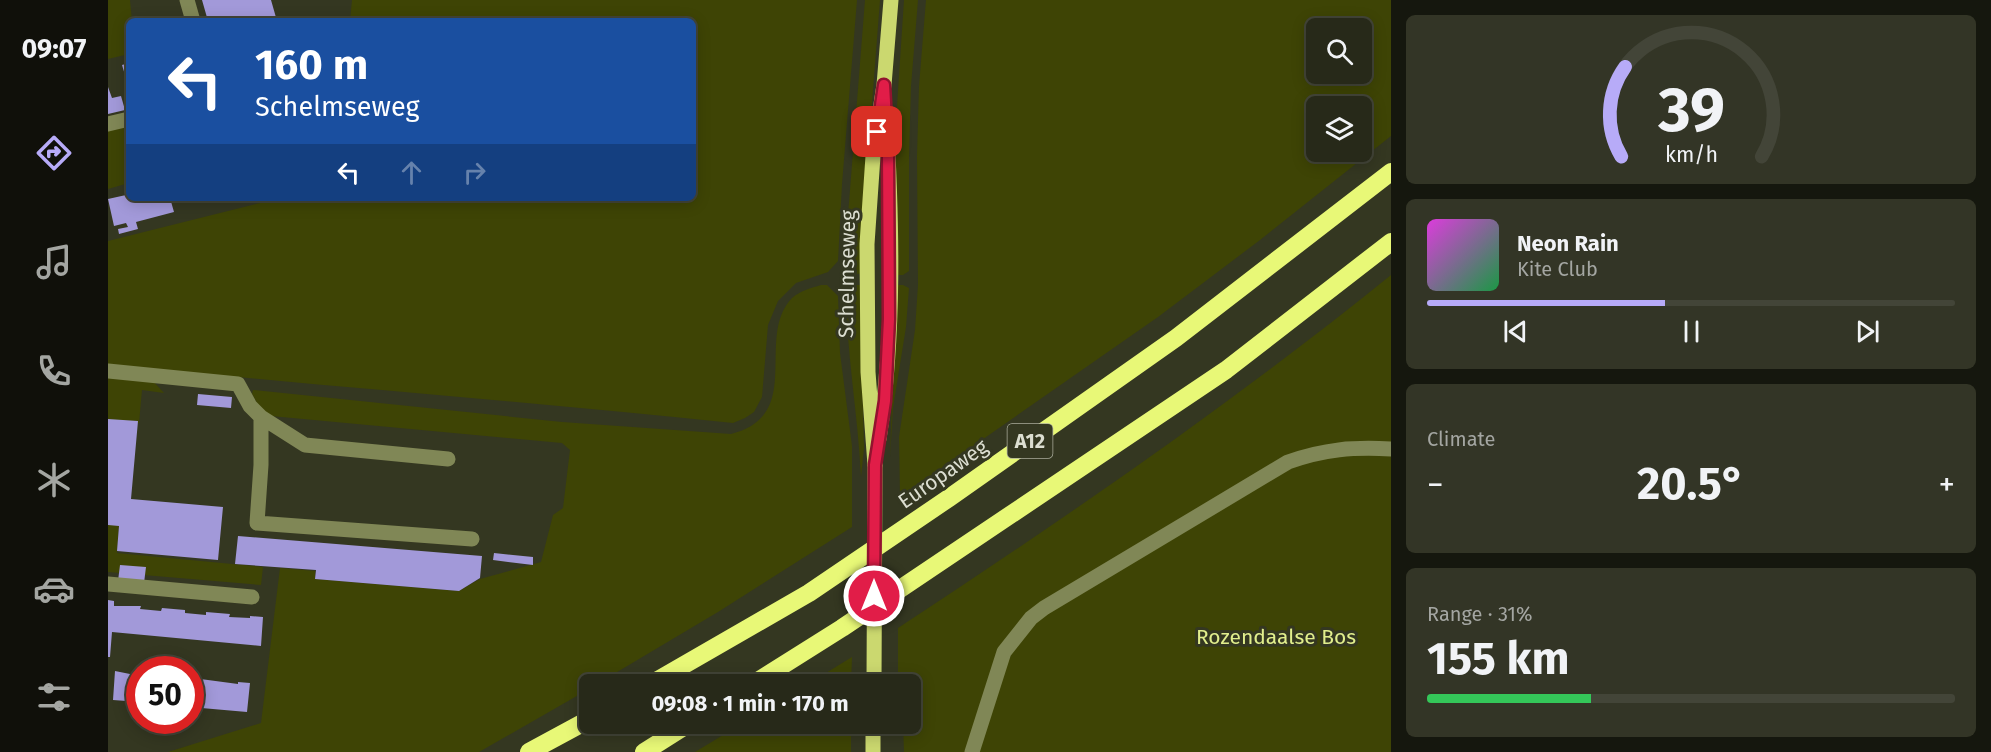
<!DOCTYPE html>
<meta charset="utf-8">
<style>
body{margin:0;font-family:"Fira Sans",sans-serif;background:#333526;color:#f1f3f6;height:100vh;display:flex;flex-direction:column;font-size:22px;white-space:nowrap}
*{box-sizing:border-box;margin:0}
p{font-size:20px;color:#a4a6a2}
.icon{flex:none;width:33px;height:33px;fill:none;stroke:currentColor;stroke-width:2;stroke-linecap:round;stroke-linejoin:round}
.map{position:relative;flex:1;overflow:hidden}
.drawer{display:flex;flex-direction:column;gap:15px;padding:15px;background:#15170e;width:600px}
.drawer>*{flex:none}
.banner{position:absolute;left:18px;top:18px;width:570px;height:183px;border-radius:9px;box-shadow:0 3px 15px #0003,0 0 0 2px #434538;background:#1a4fa0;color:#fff;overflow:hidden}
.buttons{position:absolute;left:1198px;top:18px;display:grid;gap:12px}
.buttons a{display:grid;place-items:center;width:66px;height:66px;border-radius:9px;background:#272919;box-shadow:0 3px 15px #0003,0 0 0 2px #434538;font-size:30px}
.speed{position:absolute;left:18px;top:656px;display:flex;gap:12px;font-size:30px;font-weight:700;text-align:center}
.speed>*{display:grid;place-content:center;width:78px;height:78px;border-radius:50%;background:#272919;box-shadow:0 3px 15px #0003,0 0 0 2px #434538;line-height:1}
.speed .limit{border:9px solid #d22;background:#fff;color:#111}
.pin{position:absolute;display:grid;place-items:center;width:51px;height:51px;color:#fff;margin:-26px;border-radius:12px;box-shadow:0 3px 9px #0006}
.me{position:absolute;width:66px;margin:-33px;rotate:0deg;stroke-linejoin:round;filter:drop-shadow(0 0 4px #0008)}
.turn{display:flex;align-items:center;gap:21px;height:126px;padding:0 30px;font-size:27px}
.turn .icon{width:78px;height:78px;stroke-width:2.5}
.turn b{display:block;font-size:42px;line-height:51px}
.lanes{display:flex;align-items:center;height:57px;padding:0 30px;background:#0003;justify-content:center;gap:30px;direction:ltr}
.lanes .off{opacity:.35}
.big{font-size:45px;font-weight:700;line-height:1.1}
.drawer .card{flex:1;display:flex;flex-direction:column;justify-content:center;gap:9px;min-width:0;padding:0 21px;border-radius:9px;background:#333526}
.drawer .dial{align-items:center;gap:0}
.dial svg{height:156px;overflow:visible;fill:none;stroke:#434538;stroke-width:7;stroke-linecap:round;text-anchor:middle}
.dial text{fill:#f1f3f6;stroke:none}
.song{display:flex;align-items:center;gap:18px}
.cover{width:72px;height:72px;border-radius:9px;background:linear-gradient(135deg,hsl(300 70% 55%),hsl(140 70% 35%))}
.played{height:6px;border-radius:3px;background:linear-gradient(90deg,#b7abf8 45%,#434538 45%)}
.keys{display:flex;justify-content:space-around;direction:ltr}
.heat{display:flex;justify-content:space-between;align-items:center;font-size:33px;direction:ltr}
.charge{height:9px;border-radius:4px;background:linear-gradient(90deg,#34c759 31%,#434538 0)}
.trip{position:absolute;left:471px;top:674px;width:342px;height:60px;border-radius:9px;background:#272919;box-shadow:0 3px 15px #0003,0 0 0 2px #434538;font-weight:700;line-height:60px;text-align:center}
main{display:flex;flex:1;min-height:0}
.menu{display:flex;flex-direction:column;width:108px;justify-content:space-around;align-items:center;background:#10100a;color:#a4a6a2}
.menu .icon{width:42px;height:42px}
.menu .active{color:#b7abf8}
.menu b{font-size:27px;color:#f1f3f6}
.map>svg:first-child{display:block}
</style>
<main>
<nav class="menu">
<b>09:07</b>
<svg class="icon active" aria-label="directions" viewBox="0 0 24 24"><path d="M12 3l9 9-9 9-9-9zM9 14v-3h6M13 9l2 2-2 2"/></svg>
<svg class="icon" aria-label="music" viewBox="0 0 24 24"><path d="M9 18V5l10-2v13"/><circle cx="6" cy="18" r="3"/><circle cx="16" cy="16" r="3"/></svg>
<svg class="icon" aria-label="phone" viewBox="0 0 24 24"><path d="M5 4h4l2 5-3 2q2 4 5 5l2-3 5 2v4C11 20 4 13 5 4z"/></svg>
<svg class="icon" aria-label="climate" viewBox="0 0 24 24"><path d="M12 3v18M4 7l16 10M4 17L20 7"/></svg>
<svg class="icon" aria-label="car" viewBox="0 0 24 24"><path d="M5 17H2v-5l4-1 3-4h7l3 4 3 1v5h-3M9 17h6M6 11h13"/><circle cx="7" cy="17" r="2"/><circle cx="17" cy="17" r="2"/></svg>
<svg class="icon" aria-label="filters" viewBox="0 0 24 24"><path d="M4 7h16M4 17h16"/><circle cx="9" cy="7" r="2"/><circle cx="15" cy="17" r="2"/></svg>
</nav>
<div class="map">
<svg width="1283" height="752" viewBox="0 0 1283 752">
<rect width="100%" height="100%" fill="#343721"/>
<path fill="#3e4405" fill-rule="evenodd" d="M0 0H22L24 21H21V54L0 59Z
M244 0H749L734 184 730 261 720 272 688 283 670 301 660 325 654 397 646 412 637 418 625 423C417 401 208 386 0 364V241L156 202 159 198H585V21H242Z
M757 0H772L753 245V274L741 273 738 269 740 215Z
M796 0H810L803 86 801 157V271L795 275H789L787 136Z
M818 0H1283V136L1152 240 1050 317 792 497 791 437 807 330 810 285 809 156 811 86ZM1209 28H1254V74H1209ZM1209 106H1254V152H1209Z
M21 125V183L0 189V131Z
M1283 275V444L1205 449 921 614 860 752H796L795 723H802V684H793L790 680V628C959 517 1126 402 1283 275Z
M713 285H719L730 296 732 353 744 446V527L610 612 489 684H482L481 689 371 752H60L153 723 172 568 207 571V579L351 591 372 579 433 562 445 515 455 508 462 450 454 443 163 416 154 412 144 394 145 390 454 422 623 434C698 415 646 338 684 298 692 291 703 288 713 285Z
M745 285H752L756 448 753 477C750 413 738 352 738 288Z
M788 285H795L801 288 798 327 785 408 782 457Z
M0 377 45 381 56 393 34 390 31 423 0 421Z
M1283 453V752H868L901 653 925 622 1182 466 1207 457Z
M0 523 11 524 9 553 155 567 153 585 0 572Z
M744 657 743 684H700Z
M635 723H743V752H587Z"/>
<path fill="#a299d9" d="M94 0H163L169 21H100Z
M21 63V74L17 75 14 65Z
M0 87 4 98 13 96 17 110 0 114Z
M21 192V198H62L66 212 28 222 30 229 11 234 10 229 20 227 18 223 6 226 0 199 18 195 17 193Z
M90 394 124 397 123 408 89 405Z
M0 419 30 421 23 499 115 507 110 560 9 551 11 526 0 525Z
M130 536 374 556 372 578 351 591 207 579 208 570 127 564Z
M386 553 425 557V565L385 560Z
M12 565 38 567 36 583 10 581Z
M0 600 6 601V606H33L32 609 53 611 54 608 77 610V613L98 615V612L122 614 121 617 142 618V616L155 617 153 646 4 632 2 657H0Z
M7 671 32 676V702L5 700Z
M85 678 130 684V682L142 683 139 712 82 707V680L85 681Z"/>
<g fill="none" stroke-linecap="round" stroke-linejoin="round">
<path stroke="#808756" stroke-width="15" d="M79 0 85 21
M0 124 21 119
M0 371 130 384 142 406 153 417V465L149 523 364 539
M153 417 197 445 340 459
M0 584 144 597
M864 752 896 652 923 618 936 608 1180 462C1217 449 1245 447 1283 449"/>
<path stroke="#cbd86f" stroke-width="15" d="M771 439C787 333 784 222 778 115
M767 465 760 372 759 244 765 156 776 85 783 0
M765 752V723"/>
<path stroke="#e8f877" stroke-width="18" d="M543 684 701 593 841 498 1068 338 1283 172
M645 684 734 628 1118 370 1283 242
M421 752 482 719
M536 752 582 723"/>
<path stroke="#cbd86f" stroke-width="15" d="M766 684 767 465"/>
</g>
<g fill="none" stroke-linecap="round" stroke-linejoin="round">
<defs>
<path id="route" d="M766 596 767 465 777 401 781 319 780 155 776 85 769 132"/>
</defs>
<use href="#route" stroke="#92132f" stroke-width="15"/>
<use href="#route" stroke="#e11d48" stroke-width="10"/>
</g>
<g text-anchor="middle" stroke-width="6" stroke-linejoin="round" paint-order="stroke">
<rect fill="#343721" stroke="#aaac9c" stroke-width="1.5" x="899.5" y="424" width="45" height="34" rx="4.5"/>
<g font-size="20" font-weight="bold" fill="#dcded1">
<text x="922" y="448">A12</text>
</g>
<g font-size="21" fill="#dcded1" stroke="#343721">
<text transform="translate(739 274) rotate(-89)" y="7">Schelmseweg</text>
<text transform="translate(835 474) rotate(-35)" y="7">Europaweg</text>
</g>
<g font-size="21" fill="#e1ee8c" stroke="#343721">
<text x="1168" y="644">Rozendaalse Bos</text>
</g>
</g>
</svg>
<div class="buttons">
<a><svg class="icon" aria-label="search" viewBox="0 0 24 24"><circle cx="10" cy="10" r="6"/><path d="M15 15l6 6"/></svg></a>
<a><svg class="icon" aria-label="layers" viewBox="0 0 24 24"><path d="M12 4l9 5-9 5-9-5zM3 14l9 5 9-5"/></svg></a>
</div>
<div class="speed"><div class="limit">50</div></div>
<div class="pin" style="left:769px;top:132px;background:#d93025"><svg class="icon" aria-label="arrive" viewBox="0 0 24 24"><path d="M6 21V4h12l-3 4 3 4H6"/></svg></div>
<svg class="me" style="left:766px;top:596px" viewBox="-20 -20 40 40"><circle r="17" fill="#e11d48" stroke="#fff" stroke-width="3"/><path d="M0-11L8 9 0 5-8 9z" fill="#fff"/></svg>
<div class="trip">09:08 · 1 min · 170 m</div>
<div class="banner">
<div class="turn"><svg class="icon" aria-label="left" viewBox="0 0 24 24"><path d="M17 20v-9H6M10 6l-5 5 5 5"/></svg><div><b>160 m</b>Schelmseweg</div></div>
<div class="lanes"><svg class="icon" aria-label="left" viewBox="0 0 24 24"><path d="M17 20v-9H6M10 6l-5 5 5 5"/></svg><svg class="icon off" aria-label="ahead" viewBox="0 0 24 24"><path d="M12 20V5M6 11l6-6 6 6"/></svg><svg class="icon off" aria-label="right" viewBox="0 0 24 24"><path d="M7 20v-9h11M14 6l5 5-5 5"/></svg></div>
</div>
</div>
<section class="drawer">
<div class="card dial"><svg viewBox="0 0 100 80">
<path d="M14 69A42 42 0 1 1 86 69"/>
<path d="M14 69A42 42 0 0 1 16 23" stroke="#b7abf8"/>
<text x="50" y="56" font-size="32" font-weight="700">39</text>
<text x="50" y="72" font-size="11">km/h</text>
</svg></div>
<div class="card">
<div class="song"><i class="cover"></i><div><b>Neon Rain</b><p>Kite Club</p></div></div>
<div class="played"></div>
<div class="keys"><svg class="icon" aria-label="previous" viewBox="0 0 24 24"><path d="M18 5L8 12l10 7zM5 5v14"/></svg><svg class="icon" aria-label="pause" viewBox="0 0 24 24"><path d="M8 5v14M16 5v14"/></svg><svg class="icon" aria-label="next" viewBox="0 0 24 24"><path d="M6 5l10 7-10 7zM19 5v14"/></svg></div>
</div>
<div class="card"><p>Climate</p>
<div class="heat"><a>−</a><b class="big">20.5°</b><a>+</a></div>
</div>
<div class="card"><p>Range · 31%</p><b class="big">155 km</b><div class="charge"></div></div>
</section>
</main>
